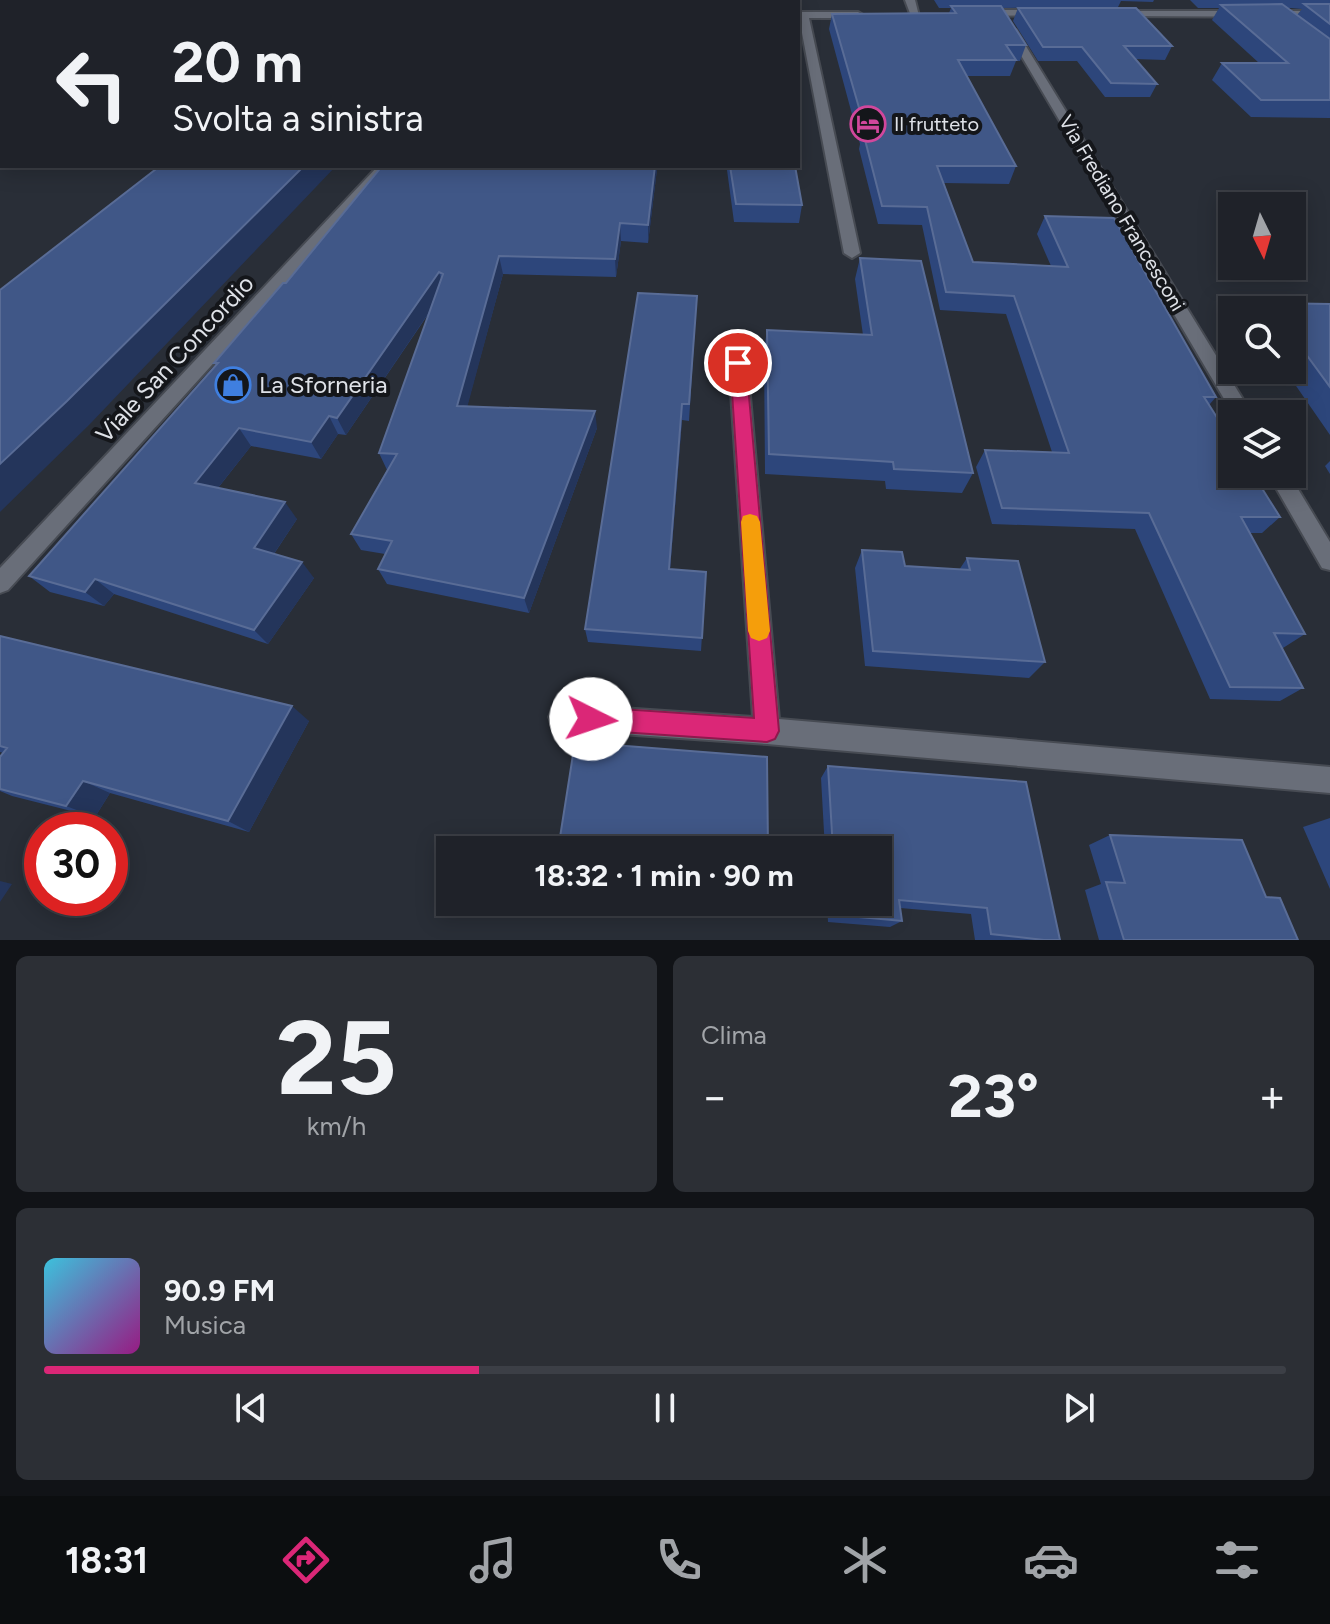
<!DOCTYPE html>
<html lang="it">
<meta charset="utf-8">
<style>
body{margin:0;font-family:Figtree,sans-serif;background:#2c2f35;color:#f1f3f6;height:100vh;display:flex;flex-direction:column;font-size:30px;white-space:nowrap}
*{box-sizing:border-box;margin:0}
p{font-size:26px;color:#a1a4a8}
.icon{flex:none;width:44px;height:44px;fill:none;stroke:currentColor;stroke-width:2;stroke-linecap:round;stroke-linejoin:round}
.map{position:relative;height:940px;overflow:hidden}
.side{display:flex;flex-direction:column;gap:16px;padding:16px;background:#111317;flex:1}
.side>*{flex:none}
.guide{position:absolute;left:0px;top:0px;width:800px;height:168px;box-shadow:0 4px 20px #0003,0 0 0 2px #3c3f46;background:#1f2229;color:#f1f3f6;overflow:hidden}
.needle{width:52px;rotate:175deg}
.fabs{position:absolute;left:1218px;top:192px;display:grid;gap:16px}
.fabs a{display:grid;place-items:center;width:88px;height:88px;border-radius:0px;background:#1f2229;box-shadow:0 4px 20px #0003,0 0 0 2px #3c3f46;font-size:40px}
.speed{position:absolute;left:24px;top:812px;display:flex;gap:16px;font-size:40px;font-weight:700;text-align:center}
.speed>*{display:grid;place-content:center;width:104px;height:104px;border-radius:50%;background:#1f2229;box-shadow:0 4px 20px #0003,0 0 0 2px #3c3f46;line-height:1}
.speed .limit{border:12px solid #d22;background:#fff;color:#111}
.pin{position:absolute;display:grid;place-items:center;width:68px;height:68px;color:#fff;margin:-34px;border:4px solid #fff;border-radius:50%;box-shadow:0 2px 8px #0007}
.me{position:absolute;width:88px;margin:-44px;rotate:94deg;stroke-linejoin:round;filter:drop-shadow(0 0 6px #0008)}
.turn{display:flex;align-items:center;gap:28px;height:168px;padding:0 40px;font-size:36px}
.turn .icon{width:104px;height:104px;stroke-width:2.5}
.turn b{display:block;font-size:56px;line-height:68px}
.big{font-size:60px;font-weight:700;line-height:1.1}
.side .tile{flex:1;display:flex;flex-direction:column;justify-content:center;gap:12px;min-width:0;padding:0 28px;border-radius:12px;background:#2c2f35}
.side .dial{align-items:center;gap:0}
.dial b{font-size:104px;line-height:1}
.song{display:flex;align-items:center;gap:24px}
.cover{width:96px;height:96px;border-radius:12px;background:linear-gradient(135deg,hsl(190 70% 55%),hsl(310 70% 35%))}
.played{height:8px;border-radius:4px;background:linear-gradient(90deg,#db2777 35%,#3c3f46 35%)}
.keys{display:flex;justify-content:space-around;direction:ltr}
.heat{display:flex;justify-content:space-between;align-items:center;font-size:44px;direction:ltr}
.side .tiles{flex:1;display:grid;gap:16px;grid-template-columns:1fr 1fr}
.tile:last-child{grid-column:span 2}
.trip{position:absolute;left:436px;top:836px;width:456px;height:80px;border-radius:0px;background:#1f2229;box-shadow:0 4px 20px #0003,0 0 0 2px #3c3f46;font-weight:700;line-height:80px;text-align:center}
.tab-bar{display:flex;height:128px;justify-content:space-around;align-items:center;background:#0c0e10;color:#a1a4a8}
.tab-bar .icon{width:56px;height:56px}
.tab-bar .active{color:#db2777}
.tab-bar b{font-size:36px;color:#f1f3f6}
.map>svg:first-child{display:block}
</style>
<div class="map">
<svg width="1330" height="940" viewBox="0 0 1330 940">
<rect width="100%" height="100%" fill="#292e37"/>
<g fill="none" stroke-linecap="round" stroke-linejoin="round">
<defs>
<path id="street" d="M905 0H915L919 16H911Z
M1042 10 1047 13 1046 15 978 16 973 13 978 10Z
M1110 11H1330V17L1114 16 1109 13Z
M798 12H858L863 15 858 18H809L860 253 852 258 844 253Z
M1007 28 1016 30 1252 414H1233L1006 30Z
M378 166H392L8 590 0 593V568Z
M738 357 747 363 779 719 1330 767V793L767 744 562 730 553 726 549 717 553 708 562 704 753 717 729 363Z
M1268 474H1289L1330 542V570L1322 568Z"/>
</defs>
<use href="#street" stroke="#474b53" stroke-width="4"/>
<use href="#street" fill="#696e79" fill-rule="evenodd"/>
</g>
<path fill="#2d467b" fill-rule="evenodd" d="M404 0H603L601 2H402Z
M934 0H1154L1153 2 1121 1 1118 7 1002 8 1026 45 1020 61H1016L1010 76H966L1016 166 1009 184 944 183 973 262 1051 266 1037 234 1045 216 1216 397 1209 405 1280 517 1262 533H1249L1305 634 1283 648H1281L1303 688 1280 701 1210 699 1135 529 992 524 976 467 985 450 1052 452 1006 314 940 310 922 225 878 224 859 149 860 144 829 29 832 14 949 13 951 8H939Z
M1190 0H1330V118L1251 117 1212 80 1222 63H1259L1212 20 1219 8H1198ZM1288 8H1291L1302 9 1297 15Z
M1018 8 1172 46 1165 60 1135 59 1157 84 1150 97H1105L1077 61H1038L1013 21Z
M0 33H2V146H0Z
M382 166H795L802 205 799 223 734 222 727 170 657 169 648 243 621 241 616 277 503 274 467 406 597 428 529 613 387 584 378 569 385 554 361 550 351 534 387 470 379 453 429 313 346 435 338 434 321 459 251 446 218 488 297 519 274 554 314 578 268 644 114 594 104 606 50 592 29 576 216 366 214 363 286 283Z
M860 258 973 473 962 493 886 489 885 481 765 474 764 350 767 330 863 335 855 279Z
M697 296 689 421 682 420 670 569 706 572 701 651 588 642 585 629Z
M1269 303 1330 304V435L1285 370H1292V310H1263Z
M1330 461V474L1325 466Z
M862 550 905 566 959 570 967 558 1045 662 1029 678 865 666 855 568Z
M0 636 309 721 249 832 110 793 95 817 12 796 0 791 3 753 0 752Z
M828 766 1044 940H975L971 914 900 908 902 921 890 927 828 922 827 902H878V850H825L821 778Z
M1330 818V889L1303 827Z
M1110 835 1266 897 1298 940H1099L1085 890 1101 884 1089 845Z
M699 902H768V912L763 918 698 912Z"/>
<path fill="#24355b" d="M586 0H603L601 2H585Z
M304 166H336L89 425 0 512V464Z
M655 166H657V169L648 243V225Z
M620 223 621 241 616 277 615 259Z
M499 256 503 274 463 423 457 406Z
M439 272 444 290 346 435 337 418Z
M682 404V420L669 584V569Z
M595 411 597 428 529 613 524 598Z
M329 416 338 434 321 459 311 442Z
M239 428 251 446 209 499 195 483Z
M285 502 297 519 267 564 254 548Z
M302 562 314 578 268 644 254 630Z
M95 579 114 594 104 606 85 592Z
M292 706 309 721 249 832 228 821Z
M83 781 110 793 95 817 66 806Z
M0 881 12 884 0 902Z"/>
<path fill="#405787" stroke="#596c96" stroke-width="2" d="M306 0H342L378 2H304Z
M404 0H447L445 2H402Z
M479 0H586L585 2H508Z
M640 0H684L683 2H640Z
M1282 4 1330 39V100H1261L1222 63H1288L1221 5Z
M1304 4H1330V24Z
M951 6H1001L1026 45H1006L1016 60H958L1016 166H937L973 262 1068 267 1045 216 1114 218 1216 397H1204L1232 441V474H1253L1280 517H1241L1305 634 1274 633 1303 688 1230 687 1149 513 1002 508 985 450 1069 453 1014 296 946 292 927 207 882 206 863 132H866L832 14 956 13Z
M1018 8H1136L1172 46H1124L1157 84 1111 83 1082 47H1043Z
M0 33H2V126H0Z
M160 166H304L67 401 0 464V290Z
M382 166H655L648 225 620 223 615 259 499 256 457 406 595 411 524 598 378 569 392 541 351 534 397 454 379 453 443 274 439 272 337 418 329 416 311 442 239 428 195 483 285 502 254 548 302 562 254 630 95 579 85 592 29 576 218 363H214L283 283H286Z
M730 166H795L802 205 736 204Z
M860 258 921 261 973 473 894 469 893 462 769 454 767 330 872 335Z
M638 293 697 296 689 404H682L669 569 706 572 702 638 585 629Z
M1269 303 1330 304V387L1292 335V310H1274Z
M862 550 902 552 905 566 970 570 967 558 1018 561 1045 662 873 651Z
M0 636 292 706 228 821 83 781 66 806 0 789V757L7 748 0 746Z
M575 742 767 757 768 850H558Z
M828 766 1026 782 1060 940H1044L991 934 987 908 899 900 902 921 837 915 836 902H878V850H833Z
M1110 835 1242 840 1266 897 1280 898 1298 940H1124L1106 882 1125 883Z
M700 902H768V912L700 905Z"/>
<path fill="#db2777" stroke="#8e194d" stroke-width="2" d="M738 358 746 363 779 731 775 739 767 742 591 730 583 727 579 719 583 710 591 707 754 718 730 363Z"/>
<path fill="#f59e0b" d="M750 514 757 516 760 522 770 631 767 638 759 641 751 638 748 631 741 522 743 516Z"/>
<defs>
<symbol id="hotel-ring" viewBox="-11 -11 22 22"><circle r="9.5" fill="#14161a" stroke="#d1479c" stroke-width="1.5"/><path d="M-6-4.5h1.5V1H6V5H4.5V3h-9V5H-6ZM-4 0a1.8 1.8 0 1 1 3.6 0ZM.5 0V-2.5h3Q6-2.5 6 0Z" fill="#d1479c"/></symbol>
<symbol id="shop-ring" viewBox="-11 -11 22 22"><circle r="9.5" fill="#14161a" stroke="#3f7fe0" stroke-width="1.5"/><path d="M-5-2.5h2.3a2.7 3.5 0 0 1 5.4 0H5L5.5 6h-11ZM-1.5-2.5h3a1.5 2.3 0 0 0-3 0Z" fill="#3f7fe0"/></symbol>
</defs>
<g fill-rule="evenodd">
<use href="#hotel-ring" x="848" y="104" width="40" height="40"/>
<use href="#shop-ring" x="213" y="365" width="40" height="40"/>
</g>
<g text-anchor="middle" stroke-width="8" stroke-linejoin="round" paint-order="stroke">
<g font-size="20" fill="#dfe2e8" stroke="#14161a" text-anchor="start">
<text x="894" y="131">Il frutteto</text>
</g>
<g font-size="20" fill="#dfe2e8" stroke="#14161a">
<text transform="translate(1122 213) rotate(59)" y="7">Via Frediano Francesconi</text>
</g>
<g font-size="24" fill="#dfe2e8" stroke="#14161a">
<text transform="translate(175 359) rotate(-47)" y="8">Viale San Concordio</text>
</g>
<g font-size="24" fill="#dfe2e8" stroke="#14161a" text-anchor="start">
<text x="259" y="393">La Sforneria</text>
</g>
</g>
</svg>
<div class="fabs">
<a><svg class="needle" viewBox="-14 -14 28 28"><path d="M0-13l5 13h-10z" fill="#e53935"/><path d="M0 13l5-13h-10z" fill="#a1a4a8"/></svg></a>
<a><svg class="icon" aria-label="search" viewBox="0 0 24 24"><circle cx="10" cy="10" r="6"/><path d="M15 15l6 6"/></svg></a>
<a><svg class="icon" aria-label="layers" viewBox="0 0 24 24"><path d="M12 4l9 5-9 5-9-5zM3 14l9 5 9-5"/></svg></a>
</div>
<div class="speed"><div class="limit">30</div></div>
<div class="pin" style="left:738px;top:363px;background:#d93025"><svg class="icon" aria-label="arrive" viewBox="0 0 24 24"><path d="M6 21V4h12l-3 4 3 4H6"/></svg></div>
<svg class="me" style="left:591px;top:719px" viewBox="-20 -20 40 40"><circle r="19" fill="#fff"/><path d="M0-13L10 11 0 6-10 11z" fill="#db2777"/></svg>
<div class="trip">18:32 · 1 min · 90 m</div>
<div class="guide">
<div class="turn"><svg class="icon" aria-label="left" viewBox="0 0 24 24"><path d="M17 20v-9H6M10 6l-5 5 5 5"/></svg><div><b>20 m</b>Svolta a sinistra</div></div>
</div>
</div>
<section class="side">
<div class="tiles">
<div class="tile dial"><b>25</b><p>km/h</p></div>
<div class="tile"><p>Clima</p>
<div class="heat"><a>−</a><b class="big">23°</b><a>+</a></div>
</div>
<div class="tile">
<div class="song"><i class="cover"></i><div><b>90.9 FM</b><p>Musica</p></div></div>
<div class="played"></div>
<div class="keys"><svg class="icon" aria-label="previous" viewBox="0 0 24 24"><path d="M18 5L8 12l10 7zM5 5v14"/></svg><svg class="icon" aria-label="pause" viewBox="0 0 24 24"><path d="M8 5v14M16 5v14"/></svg><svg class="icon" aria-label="next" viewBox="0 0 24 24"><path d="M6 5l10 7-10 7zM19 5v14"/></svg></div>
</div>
</div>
</section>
<nav class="tab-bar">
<b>18:31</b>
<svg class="icon active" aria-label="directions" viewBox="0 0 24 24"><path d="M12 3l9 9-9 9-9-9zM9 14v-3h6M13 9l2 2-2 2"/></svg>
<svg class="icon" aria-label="music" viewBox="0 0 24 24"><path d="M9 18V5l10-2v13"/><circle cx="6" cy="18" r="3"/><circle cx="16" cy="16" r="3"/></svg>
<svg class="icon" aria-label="phone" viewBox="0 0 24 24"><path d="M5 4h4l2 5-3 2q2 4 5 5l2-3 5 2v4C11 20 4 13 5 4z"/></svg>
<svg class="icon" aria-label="climate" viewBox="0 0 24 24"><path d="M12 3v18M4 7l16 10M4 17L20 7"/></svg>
<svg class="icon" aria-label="car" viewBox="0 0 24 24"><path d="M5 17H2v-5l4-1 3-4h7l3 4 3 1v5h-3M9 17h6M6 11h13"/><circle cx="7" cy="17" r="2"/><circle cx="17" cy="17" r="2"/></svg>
<svg class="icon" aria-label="filters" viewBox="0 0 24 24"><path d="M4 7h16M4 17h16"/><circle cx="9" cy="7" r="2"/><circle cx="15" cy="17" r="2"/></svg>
</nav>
